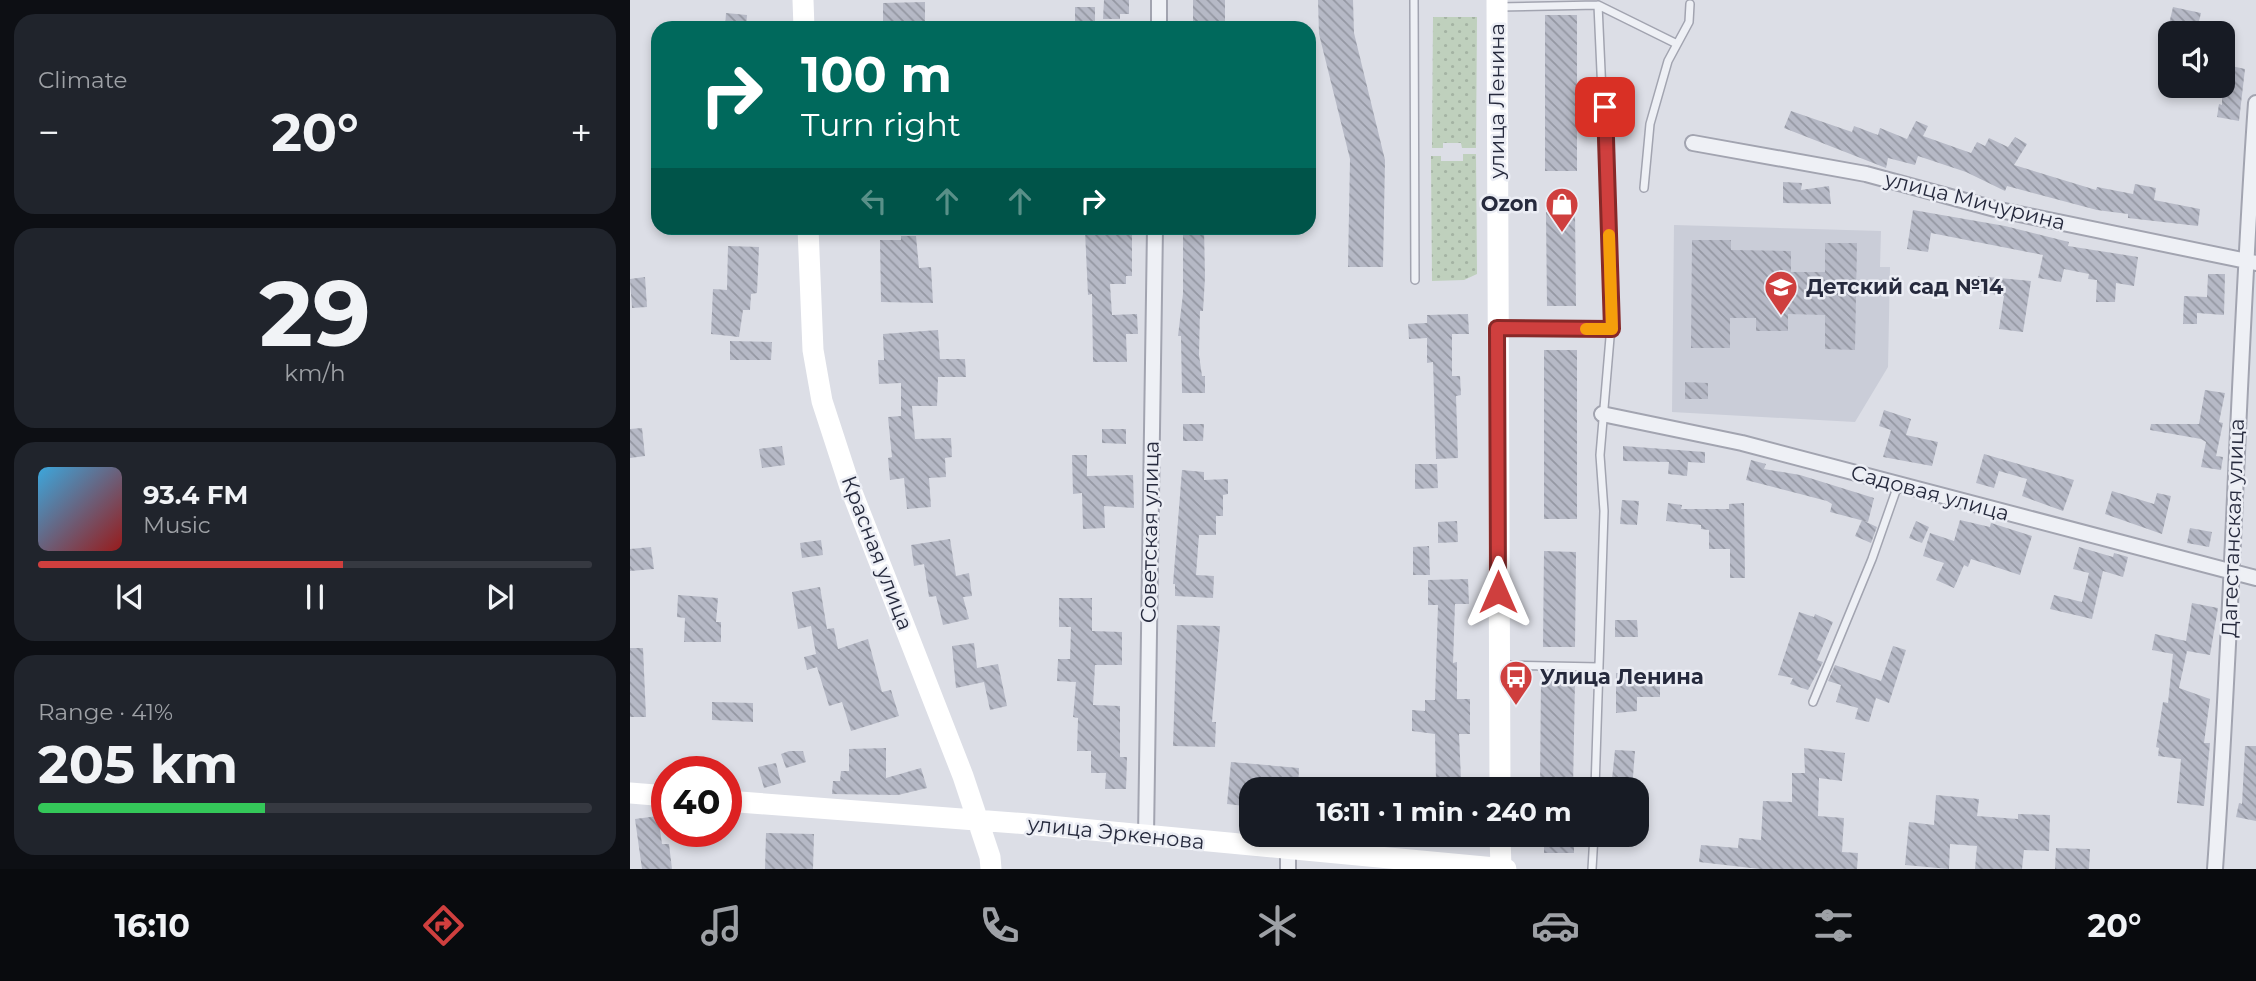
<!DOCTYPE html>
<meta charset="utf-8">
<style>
body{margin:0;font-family:Montserrat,sans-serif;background:#20242c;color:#f1f3f6;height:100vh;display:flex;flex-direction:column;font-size:26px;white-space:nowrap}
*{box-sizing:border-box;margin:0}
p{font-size:23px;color:#9ea1a6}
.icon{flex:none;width:38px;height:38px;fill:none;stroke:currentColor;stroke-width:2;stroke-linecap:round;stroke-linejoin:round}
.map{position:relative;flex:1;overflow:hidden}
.panel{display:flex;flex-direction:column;gap:14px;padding:14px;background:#0d0f14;width:630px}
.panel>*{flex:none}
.banner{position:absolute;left:21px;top:21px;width:665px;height:214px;border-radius:21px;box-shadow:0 4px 10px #0003;background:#00695c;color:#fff;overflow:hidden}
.controls{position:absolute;left:1528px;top:21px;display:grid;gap:14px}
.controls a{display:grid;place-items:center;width:77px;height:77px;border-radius:14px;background:#171b24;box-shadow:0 4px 10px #0003;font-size:35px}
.speed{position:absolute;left:21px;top:756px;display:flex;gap:14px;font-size:35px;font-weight:700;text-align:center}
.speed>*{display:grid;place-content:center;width:91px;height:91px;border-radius:50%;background:#171b24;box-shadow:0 4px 10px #0003;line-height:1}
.speed .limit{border:10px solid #d22;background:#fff;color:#111}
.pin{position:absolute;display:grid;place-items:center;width:60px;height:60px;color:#fff;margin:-30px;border-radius:14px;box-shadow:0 4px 10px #0006}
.me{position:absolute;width:77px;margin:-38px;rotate:0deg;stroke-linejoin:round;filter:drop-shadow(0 0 5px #0008)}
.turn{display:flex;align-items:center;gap:24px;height:147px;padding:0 35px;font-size:32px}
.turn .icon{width:91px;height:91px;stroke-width:2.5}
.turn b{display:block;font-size:49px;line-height:60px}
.lanes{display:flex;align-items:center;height:66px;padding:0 35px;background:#0003;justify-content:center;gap:35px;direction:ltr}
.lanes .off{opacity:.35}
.big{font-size:52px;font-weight:700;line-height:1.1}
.panel .widget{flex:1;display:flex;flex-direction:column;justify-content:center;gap:10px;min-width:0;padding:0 24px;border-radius:21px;background:#20242c}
.panel .dial{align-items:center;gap:0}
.dial b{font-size:91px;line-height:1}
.song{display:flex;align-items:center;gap:21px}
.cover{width:84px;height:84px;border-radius:10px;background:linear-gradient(135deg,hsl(200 70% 55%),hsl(0 70% 35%))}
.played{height:7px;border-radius:4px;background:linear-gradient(90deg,#cf3f3e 55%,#363941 55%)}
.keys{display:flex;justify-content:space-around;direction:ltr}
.heat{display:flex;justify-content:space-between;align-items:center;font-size:38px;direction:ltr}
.charge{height:10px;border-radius:5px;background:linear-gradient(90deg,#34c759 41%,#363941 0)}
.trip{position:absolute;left:609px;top:777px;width:410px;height:70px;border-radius:21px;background:#171b24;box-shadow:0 4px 10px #0003;font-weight:700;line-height:70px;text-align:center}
.dock{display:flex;height:112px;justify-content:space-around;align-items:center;background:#090b0e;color:#9ea1a6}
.dock .icon{width:49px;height:49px}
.dock .selected{color:#cf3f3e}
.dock b{font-size:32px;color:#f1f3f6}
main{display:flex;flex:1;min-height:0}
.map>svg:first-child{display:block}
</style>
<main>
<section class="panel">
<div class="widget"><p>Climate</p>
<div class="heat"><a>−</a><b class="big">20°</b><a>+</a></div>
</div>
<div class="widget dial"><b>29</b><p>km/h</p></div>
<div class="widget">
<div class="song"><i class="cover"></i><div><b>93.4 FM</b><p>Music</p></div></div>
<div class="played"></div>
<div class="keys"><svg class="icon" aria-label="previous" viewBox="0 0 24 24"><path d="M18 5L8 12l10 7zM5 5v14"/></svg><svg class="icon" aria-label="pause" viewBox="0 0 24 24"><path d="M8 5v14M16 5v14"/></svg><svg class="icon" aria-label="next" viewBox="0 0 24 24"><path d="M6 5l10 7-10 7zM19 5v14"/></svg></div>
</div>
<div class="widget"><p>Range · 41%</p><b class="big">205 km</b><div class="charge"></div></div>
</section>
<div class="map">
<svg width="1626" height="869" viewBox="0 0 1626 869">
<defs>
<pattern id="grass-dots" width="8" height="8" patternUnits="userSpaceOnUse" patternTransform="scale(1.75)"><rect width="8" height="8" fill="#bfd0bd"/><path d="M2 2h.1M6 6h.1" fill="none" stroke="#a4b3a3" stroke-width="1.8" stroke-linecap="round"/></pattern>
<pattern id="building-back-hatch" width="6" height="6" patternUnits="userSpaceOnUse" patternTransform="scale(1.75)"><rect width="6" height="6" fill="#b6b9c6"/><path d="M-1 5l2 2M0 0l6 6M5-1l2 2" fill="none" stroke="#9497a2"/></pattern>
</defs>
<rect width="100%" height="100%" fill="#dcdee6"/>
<path fill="#cacdd8" d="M1044 225 1251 231 1250 267H1260L1258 367 1225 422 1042 412Z"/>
<path fill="url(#grass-dots)" d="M803 17H847L846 148H832L831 143H813V148H802Z
M833 154H846L847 274 834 280 802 281 801 156H811V161H833Z"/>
<path fill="url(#building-back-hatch)" d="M474 0H499V14H490V19H473Z
M563 0H595V28H563Z
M688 0H723L724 33 755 160 753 267H718L720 159 689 34Z
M295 2V28H253V3Z
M445 7H465V25H445Z
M1543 7 1571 13 1566 33H1545L1547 26 1539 24Z
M96 13 117 15 116 28H95Z
M915 15H947V171H915Z
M1592 64 1615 69 1609 121 1587 117 1589 104 1592 105Z
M1161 111 1222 132 1224 126 1248 135 1250 128 1277 139 1286 121 1298 126 1293 136 1341 153 1347 142 1355 146 1359 138 1378 147 1385 137 1397 144 1384 165 1466 190 1467 187 1503 194 1505 184 1526 188 1524 200 1570 209 1568 226 1498 218V214L1467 210 1377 186 1375 191 1336 172 1288 156 1285 165 1258 158 1256 168 1154 128Z
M1153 182 1172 183 1171 190 1199 186 1201 204 1153 203Z
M1283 210 1375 226 1439 242 1438 246 1508 257 1504 286 1486 283 1485 302H1466L1467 280 1458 279 1459 274 1434 269 1431 282 1408 278 1413 255 1301 233 1298 252 1277 249Z
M916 212H945L946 306H917Z
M553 228H574L575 277 573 311H570L569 355 572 376H575V393H552L551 336H548L553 294Z
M502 230V276H496V284H480L482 315 507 314 508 334H496L497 362H463L462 294 458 295 455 231Z
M271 236H286L289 268 301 267 303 303 251 302 250 240H271Z
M1062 240H1101V250L1161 251V272H1195V243H1227L1225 350 1195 349V315L1158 314V331H1126V318H1100V348H1061Z
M98 246 129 247 127 293 121 294 120 310H113L109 337 81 334 83 289 97 290Z
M1578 274H1595L1594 315 1567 313V324H1553L1554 296 1577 297Z
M1348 276 1401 281 1393 332 1369 329 1374 296 1345 291Z
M15 277 17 307 2 308 0 279Z
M838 314 839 334H822V376H830L831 395 826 396 828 458 806 459 803 362 797 363V338L779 339 778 324 797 323V315Z
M308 330 310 359H335L336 377H308L307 406H282L285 439 321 438 322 457 315 458 316 477 299 478 301 507 277 509 274 478 260 480 258 458 262 457 258 417 271 416V383L249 384 248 360H254L253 334Z
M100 341 142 342 141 360H100Z
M914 350H947V519H914Z
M1055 382 1078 383V399H1055Z
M1575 390 1595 393 1589 422 1593 423 1586 456 1593 457 1591 470 1571 467 1576 442 1571 439 1520 430 1521 424H1569Z
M1254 410 1281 419 1276 435 1308 442 1302 466 1253 457 1261 430 1249 426Z
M553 424H574L573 441H553Z
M12 428 15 456 0 458V429Z
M472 429H496V444L472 443Z
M152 446 155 465 132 468 129 449Z
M993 446 1075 452V463L1058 462 1057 476 1038 474 1039 462 993 461Z
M1354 454 1444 480 1433 511 1392 496 1397 479 1369 471 1364 488 1346 483Z
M442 455H457V476L503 475 504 508 474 506 475 528 453 529 452 493 443 494Z
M1121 460 1136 464 1134 469 1170 475 1244 498 1238 522 1200 512 1202 504 1197 501 1116 480Z
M785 464H807L808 488 785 489Z
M552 470 574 472V480L598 479V494L593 495V516H586V535H569L566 575 584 576 583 598 545 596V584H543Z
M1482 491 1524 504 1527 493 1541 496 1532 534 1475 514Z
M992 500 1009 501 1007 525 990 524Z
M1038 503 1052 505 1051 509H1099V504L1114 503 1115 578H1100V549H1079V530L1071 529V525L1036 521Z
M1232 520 1247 527 1241 543 1225 536Z
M1330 520 1360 527 1361 523 1402 536 1390 575 1341 559 1338 567 1334 565 1324 588 1306 580 1314 563 1293 556 1300 533 1324 541Z
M827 521 828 542 808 543V522Z
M1286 521 1299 527 1292 543 1279 538Z
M1560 528 1582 532 1579 547 1557 543Z
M320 539 326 576 339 573 342 596 333 597 339 619 313 625 306 596 299 597 294 564 284 566 281 545Z
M191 540 193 555 172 558 170 543Z
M799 546 800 575H783V547Z
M21 547 24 569 0 571V549Z
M1449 547 1483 557 1484 553 1498 557 1493 577 1473 571 1462 619 1420 609 1424 595 1452 602 1459 573 1443 569Z
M914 551 946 552 945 647H913Z
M838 579 839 604H825L823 663 827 662V699H840V734H829L831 779 806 780 805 734 782 731V710L795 711V700H805L808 605H798V580Z
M190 587 197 629 204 628 208 649 238 639 252 692 261 690 269 716 221 731 212 702 199 706 187 667 177 670 174 657 186 654 181 626 168 629 162 592Z
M48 595 88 598 86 622H91V642H54L55 618 47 617Z
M429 598H462V631L492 632V665H465L463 705 490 706V757H497L496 789H475L476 773H461V751H447L448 718 443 717 446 682 427 681 428 659H440L441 627H429Z
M1562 603 1588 608 1580 655 1557 651 1549 688 1580 699 1574 743H1580L1574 806 1547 803 1551 759 1528 756 1529 748 1526 747 1533 702 1538 703 1543 654 1522 650 1525 634 1556 641Z
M1169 612 1184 617 1185 614 1203 622 1187 660 1193 662 1178 690 1160 684 1163 678 1148 675Z
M985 620H1007L1008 637H985Z
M547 625 590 626 582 722H586L585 747 543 746Z
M344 643 347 668 368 664 377 706 360 710 354 682 326 688 322 646Z
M1263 646 1276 650 1259 703 1246 698 1239 722 1225 719 1228 708 1206 702 1211 685 1198 681 1205 665 1251 681Z
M0 648H13L16 717H0Z
M986 673 1030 675V697H1007V711L986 713Z
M911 680H945L943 789H910Z
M82 702 123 703V722L82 720Z
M1615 746H1626V821L1606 817 1609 803 1612 804Z
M256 748V778L291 768 297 788 268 795 202 794 203 781H210L211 771H219V749Z
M1174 748 1215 753 1212 781 1189 778 1188 816 1214 818 1212 852 1228 853 1227 869H1130L1069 862 1071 845 1108 848 1109 838 1131 840 1133 801 1162 802V773H1175Z
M985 750 1005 751 1002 789H981Z
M159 751H173L176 762 156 768 151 754Z
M601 762 669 768 668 789H616L615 806 597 804Z
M146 763 151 783 134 788 128 767Z
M1306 795 1349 799 1347 816 1388 819V814L1420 815 1419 851 1394 850 1392 869H1345L1347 846 1320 844 1319 869 1275 865 1279 822 1304 825Z
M28 816 32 844H39L42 869H12L5 819Z
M136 833 184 834 183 869H135Z
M914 835H944V853H914Z
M1426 848 1460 849 1459 869H1425Z"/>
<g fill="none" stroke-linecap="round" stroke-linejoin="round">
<defs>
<path id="lane" d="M784 0 785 280
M868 7 968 5 1047 44
M1014 188 1020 124 1038 61 1059 22 1060 4
M870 328 982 329
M872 665 969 667
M1183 702 1242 559 1268 485
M965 789 974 511 970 455 982 314 968 5
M962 869 964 835"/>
<path id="street" d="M529 28V0
M1063 143 1236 174 1365 209 1626 263
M972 414 1112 443 1626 578
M516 836 525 228
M658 869V850
M1585 869C1603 614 1608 358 1626 103"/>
</defs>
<use href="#lane" stroke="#a2a4b0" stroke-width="10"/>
<use href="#street" stroke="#a2a4b0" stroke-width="18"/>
<use href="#lane" stroke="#eef0f5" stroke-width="7"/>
<use href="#street" stroke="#eef0f5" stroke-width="14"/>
<path stroke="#fff" stroke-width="21" d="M173 0 174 28
M867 0 870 789
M178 228 183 350 192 401 220 487 333 776 360 857 361 869
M0 793 37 796
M96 801 398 824 876 869
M870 835 871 868"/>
</g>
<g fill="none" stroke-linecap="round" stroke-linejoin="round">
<defs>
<path id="route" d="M868 592 867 328 982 329 975 107"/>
</defs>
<use href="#route" stroke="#872928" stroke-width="18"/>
<use href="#route" stroke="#cf3f3e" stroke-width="12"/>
<path stroke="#f59e0b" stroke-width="12" d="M956 329H982L979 235"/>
</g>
<defs>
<symbol id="shop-pin" viewBox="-11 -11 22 30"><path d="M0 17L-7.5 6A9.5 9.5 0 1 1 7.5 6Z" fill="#cf3f3e" stroke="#ebedf4"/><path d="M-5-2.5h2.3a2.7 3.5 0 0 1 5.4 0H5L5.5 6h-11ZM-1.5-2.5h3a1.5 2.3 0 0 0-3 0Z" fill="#fff"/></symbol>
<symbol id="school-pin" viewBox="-11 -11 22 30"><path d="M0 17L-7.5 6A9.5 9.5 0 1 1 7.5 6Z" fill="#cf3f3e" stroke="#ebedf4"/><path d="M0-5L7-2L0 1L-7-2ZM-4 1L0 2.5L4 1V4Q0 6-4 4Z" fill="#fff"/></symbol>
<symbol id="bus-pin" viewBox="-11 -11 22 30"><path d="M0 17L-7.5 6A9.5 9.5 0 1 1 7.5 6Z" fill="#cf3f3e" stroke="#ebedf4"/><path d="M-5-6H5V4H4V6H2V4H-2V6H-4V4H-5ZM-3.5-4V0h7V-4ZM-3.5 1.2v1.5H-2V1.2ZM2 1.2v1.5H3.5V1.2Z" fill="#fff"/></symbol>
</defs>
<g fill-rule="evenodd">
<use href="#shop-pin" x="913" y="185" width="38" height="52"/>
<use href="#school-pin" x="1132" y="268" width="38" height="52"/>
<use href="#bus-pin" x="867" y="658" width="38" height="52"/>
</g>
<g text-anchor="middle" stroke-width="5" stroke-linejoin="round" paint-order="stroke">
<g font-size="21" fill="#262a3d" stroke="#ebedf4">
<text transform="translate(867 101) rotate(-90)" y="7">улица Ленина</text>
<text transform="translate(1345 201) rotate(14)" y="7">улица Мичурина</text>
<text transform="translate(1300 493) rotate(15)" y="7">Садовая улица</text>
<text transform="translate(1603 528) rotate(-88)" y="7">Дагестанская улица</text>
<text transform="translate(520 532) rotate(-89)" y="7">Советская улица</text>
<text transform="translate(247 553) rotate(69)" y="7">Красная улица</text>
<text transform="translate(486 833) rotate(6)" y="7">улица Эркенова</text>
</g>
<g font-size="21" font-weight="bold" fill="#262a3d" stroke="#ebedf4" text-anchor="start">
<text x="908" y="211" text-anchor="end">Ozon</text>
<text x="1176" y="294">Детский сад №14</text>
<text x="910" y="684">Улица Ленина</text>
</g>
</g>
</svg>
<div class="controls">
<a><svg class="icon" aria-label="sound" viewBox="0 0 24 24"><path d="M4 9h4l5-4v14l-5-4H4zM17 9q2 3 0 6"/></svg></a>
</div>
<div class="speed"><div class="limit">40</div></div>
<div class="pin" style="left:975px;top:107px;background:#d93025"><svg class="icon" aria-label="arrive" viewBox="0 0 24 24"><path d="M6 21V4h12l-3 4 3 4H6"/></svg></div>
<svg class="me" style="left:868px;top:592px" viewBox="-20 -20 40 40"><path d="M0-17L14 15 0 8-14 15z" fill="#cf3f3e" stroke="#fff" stroke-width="4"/></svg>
<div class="trip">16:11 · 1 min · 240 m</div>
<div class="banner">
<div class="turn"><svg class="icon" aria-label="right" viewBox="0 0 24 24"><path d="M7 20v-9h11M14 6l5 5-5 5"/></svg><div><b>100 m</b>Turn right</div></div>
<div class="lanes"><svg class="icon off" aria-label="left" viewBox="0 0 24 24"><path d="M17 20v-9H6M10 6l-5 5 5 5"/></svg><svg class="icon off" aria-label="ahead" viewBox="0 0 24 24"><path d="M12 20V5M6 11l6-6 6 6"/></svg><svg class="icon off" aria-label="ahead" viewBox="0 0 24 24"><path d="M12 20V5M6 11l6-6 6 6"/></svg><svg class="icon" aria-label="right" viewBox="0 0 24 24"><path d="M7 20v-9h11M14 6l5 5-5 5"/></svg></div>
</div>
</div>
</main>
<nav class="dock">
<b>16:10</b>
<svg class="icon selected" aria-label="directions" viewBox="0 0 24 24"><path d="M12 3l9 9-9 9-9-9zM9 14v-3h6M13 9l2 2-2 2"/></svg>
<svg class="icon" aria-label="music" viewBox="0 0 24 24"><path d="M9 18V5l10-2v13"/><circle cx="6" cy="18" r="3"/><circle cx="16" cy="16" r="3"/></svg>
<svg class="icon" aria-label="phone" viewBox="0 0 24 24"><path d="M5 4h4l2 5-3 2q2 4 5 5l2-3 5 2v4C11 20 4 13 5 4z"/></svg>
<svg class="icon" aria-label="climate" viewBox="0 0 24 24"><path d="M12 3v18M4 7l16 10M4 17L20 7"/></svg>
<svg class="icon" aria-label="car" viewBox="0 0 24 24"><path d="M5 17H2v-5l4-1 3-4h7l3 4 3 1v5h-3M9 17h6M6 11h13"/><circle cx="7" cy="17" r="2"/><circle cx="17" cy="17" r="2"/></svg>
<svg class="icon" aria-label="filters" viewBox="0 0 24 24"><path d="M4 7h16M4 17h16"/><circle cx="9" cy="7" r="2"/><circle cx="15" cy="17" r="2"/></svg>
<b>20°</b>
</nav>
